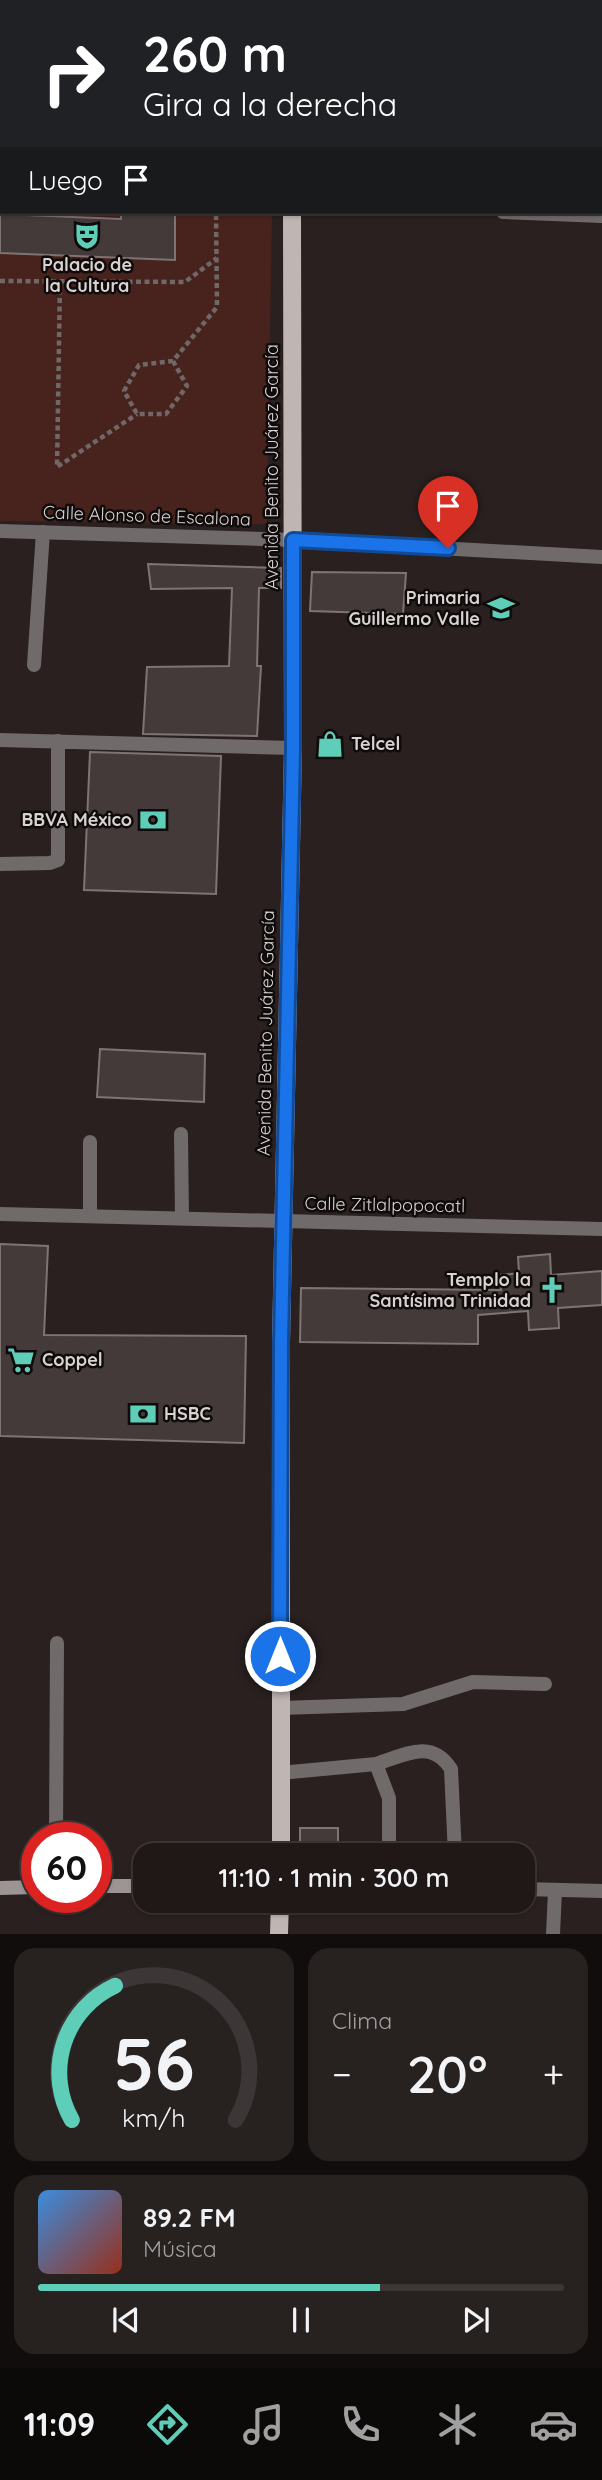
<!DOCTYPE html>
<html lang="es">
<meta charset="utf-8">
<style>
body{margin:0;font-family:Quicksand,sans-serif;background:#272120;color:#f1f3f6;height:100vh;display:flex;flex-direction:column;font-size:26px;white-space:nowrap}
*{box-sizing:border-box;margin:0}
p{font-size:23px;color:#a1a0a1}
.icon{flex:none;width:38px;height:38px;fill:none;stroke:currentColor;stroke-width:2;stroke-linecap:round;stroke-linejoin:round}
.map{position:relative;height:1934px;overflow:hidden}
.details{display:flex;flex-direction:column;gap:14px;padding:14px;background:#110d0d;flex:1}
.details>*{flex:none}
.hud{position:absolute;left:0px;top:0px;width:602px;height:214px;box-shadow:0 2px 5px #0004,0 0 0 2px #3c3736;background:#202124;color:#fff;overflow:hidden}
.speed{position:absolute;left:21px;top:1822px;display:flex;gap:14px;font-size:35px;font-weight:700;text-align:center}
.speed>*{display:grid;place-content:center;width:91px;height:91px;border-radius:50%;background:#1f1817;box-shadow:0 2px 5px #0004,0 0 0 2px #3c3736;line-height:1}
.speed .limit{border:10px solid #d22;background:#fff;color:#111}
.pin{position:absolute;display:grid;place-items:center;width:60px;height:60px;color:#fff;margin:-72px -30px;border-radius:50% 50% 50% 0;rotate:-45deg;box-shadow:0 0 7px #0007}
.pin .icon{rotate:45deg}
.me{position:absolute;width:77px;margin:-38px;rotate:0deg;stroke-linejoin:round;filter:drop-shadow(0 0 5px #0008)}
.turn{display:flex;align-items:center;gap:24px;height:147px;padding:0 28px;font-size:32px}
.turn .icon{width:91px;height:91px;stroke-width:2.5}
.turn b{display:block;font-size:49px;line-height:60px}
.then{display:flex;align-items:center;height:66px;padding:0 28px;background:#0003;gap:14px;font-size:26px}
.big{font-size:52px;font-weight:600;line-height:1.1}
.details .card{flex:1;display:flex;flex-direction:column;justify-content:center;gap:10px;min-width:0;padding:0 24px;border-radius:21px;background:#272120}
.details .dial{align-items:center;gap:0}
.dial svg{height:182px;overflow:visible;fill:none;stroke:#3c3736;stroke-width:7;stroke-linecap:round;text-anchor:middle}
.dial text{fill:#f1f3f6;stroke:none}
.song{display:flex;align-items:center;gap:21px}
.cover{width:84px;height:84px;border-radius:10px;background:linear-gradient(135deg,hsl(210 70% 55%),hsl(10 70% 35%))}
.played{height:7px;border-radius:4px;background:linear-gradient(90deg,#5eceb8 65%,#3c3736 65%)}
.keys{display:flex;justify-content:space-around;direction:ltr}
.heat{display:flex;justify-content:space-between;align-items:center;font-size:38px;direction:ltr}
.details .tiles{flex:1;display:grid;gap:14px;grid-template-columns:1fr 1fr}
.card:last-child{grid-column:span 2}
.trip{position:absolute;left:133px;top:1843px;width:402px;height:70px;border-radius:21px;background:#1f1817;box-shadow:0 2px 5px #0004,0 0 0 2px #3c3736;font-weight:600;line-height:70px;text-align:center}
.tabs{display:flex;height:112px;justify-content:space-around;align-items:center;background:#0c0a09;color:#a1a0a1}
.tabs .icon{width:49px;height:49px}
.tabs .selected{color:#5eceb8}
.tabs b{font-size:32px;color:#f1f3f6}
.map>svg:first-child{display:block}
</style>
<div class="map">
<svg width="602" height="1934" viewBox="0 0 602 1934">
<rect width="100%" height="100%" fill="#29201f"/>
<path fill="#48221d" d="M0 0H276L2 2V212H272L267 524 0 521Z"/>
<path fill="#443a39" stroke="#7f7473" stroke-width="2" d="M121 212H175V260L0 253V214L121 219Z
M148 564 281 568V588H259L257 666H261L257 736 143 734 147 667 229 666 232 588 151 589Z
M312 572 406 573 403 614 310 611Z
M90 752 221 756 216 894 84 890Z
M100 1049 205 1054 204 1102 97 1097Z
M0 1244 48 1246 44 1335 246 1336 244 1443 0 1436Z
M550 1254 551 1275 602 1271V1305L558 1308 559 1328 529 1330 528 1311 478 1315V1344L300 1342 301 1288 501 1290 500 1275 519 1273 518 1257Z
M300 1828H338V1855H300Z"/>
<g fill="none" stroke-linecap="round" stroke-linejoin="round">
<path stroke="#706867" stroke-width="4.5" stroke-dasharray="5 3.5" stroke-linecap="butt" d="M156 0 157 2
M201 2 202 0
M0 37H2
M0 164H2
M0 281 185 282 217 258
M60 281 57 467 137 414
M173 361 187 386 166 414H137L124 391 139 365 173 361 217 307 216 212"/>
<path stroke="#706b6a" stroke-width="14" d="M468 0 472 2
M34 665 43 532
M0 740 293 748
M0 864 50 863 58 860V741
M181 1134 182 1218
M90 1214V1142
M280 1708 403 1704 473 1682 545 1684
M376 1764C405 1755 431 1738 451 1769L455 1855
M280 1773 376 1764 389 1798V1855
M553 1934 555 1891"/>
<path stroke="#706b6a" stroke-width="14" d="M503 212 602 216
M0 531 294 540 602 557
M56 1838 57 1643
M523 1889 602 1891"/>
<path stroke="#706b6a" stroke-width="14" d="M0 1214 602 1229"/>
<path stroke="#9c9593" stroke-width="14" d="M96 1886H145
M0 1888 37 1887"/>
<path stroke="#bfb5b3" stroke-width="18" d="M298 2V0
M281 1855V1343L293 748 292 212
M279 1934 280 1900"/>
</g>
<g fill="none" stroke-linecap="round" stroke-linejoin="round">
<defs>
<path id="route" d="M280 1656 281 1343 293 748V540L448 548"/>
</defs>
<use href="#route" stroke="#114b97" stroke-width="18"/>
<use href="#route" stroke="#1a73e8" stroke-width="12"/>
</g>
<defs>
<symbol id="theatre-bare" viewBox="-9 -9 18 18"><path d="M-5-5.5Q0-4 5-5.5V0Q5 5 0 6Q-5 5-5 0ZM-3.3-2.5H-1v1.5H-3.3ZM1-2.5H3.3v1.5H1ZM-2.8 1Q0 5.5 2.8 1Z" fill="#5eceb8" stroke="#0f0b0a" stroke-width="2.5" paint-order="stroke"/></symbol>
<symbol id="school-bare" viewBox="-9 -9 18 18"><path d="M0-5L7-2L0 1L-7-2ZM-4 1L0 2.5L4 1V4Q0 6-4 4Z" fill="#5eceb8" stroke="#0f0b0a" stroke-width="2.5" paint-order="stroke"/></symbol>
<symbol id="shop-bare" viewBox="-9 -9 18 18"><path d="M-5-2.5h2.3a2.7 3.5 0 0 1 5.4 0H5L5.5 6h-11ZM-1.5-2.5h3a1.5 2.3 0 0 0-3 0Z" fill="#5eceb8" stroke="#0f0b0a" stroke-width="2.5" paint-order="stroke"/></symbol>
<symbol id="bank-bare" viewBox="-9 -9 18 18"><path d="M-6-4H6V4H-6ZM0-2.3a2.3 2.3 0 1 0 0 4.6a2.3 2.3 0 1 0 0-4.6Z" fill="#5eceb8" stroke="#0f0b0a" stroke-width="2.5" paint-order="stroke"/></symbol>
<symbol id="church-bare" viewBox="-9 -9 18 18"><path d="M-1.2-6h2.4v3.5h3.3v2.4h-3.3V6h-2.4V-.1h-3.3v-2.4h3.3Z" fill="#5eceb8" stroke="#0f0b0a" stroke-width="2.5" paint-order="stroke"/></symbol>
<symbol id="supermarket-bare" viewBox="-9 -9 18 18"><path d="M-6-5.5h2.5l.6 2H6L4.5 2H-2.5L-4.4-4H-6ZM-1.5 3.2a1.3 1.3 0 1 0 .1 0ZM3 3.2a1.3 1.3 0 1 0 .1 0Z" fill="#5eceb8" stroke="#0f0b0a" stroke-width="2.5" paint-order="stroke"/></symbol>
</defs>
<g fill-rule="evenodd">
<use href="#theatre-bare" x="68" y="217" width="38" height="38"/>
<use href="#school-bare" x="482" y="589" width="38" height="38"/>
<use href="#shop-bare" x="311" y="725" width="38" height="38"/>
<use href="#bank-bare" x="134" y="801" width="38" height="38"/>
<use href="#church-bare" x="533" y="1271" width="38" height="38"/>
<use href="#supermarket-bare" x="2" y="1341" width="38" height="38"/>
<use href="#bank-bare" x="124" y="1395" width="38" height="38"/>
</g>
<g text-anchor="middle" stroke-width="5" stroke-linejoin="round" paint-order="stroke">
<g font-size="18" font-weight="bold" fill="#d8d2d1" stroke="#0f0b0a" text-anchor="end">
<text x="87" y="271" text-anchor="middle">Palacio de<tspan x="87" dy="21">la Cultura</tspan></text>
<text x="480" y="604">Primaria<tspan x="480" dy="21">Guillermo Valle</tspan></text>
<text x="351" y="750" text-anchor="start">Telcel</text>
<text x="132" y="826">BBVA México</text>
<text x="531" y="1286">Templo la<tspan x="531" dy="21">Santísima Trinidad</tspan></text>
<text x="42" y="1366" text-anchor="start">Coppel</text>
<text x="164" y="1420" text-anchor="start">HSBC</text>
</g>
<g font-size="18" fill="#d8d2d1" stroke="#0f0b0a">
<text transform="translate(272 467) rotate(-90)" y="6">Avenida Benito Juárez García</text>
<text transform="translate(147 516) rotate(2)" y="6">Calle Alonso de Escalona</text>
<text transform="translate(266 1033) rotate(-89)" y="6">Avenida Benito Juárez García</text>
<text transform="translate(385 1205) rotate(1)" y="6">Calle Zitlalpopocatl</text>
</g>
</g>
</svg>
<div class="speed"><div class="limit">60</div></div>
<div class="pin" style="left:448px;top:548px;background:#d93025"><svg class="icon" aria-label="arrive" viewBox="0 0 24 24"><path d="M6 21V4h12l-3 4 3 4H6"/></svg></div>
<svg class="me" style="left:280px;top:1656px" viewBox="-20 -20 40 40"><circle r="17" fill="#1a73e8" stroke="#fff" stroke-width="3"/><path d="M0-11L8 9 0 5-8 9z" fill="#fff"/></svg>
<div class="trip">11:10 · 1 min · 300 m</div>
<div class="hud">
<div class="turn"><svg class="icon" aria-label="right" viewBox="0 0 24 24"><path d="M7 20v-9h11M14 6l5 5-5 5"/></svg><div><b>260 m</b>Gira a la derecha</div></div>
<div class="then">Luego<svg class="icon" aria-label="arrive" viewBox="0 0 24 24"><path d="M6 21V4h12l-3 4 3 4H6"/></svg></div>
</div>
</div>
<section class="details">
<div class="tiles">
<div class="card dial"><svg viewBox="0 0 100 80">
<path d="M14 69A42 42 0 1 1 86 69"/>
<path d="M14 69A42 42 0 0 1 33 10" stroke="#5eceb8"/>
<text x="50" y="56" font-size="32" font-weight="700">56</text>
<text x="50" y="72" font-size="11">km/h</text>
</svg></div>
<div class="card"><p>Clima</p>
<div class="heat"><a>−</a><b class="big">20°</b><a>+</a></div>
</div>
<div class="card">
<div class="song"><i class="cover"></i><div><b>89.2 FM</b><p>Música</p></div></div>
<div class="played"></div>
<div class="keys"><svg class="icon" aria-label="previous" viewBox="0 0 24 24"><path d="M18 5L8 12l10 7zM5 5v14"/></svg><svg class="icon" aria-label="pause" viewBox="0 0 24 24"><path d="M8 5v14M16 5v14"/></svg><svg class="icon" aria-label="next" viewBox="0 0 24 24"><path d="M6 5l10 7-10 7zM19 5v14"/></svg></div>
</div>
</div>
</section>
<nav class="tabs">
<b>11:09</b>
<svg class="icon selected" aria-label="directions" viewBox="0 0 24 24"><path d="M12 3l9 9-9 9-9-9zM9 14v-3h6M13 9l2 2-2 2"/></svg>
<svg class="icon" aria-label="music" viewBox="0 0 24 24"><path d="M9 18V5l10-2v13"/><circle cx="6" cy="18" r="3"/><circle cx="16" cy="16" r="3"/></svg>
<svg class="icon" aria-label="phone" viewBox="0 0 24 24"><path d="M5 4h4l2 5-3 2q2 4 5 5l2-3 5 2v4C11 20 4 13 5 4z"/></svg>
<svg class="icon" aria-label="climate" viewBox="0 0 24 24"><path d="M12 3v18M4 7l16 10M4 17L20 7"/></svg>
<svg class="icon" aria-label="car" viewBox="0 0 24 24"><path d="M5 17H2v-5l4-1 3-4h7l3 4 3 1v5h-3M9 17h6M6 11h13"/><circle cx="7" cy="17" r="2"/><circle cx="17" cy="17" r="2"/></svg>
</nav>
